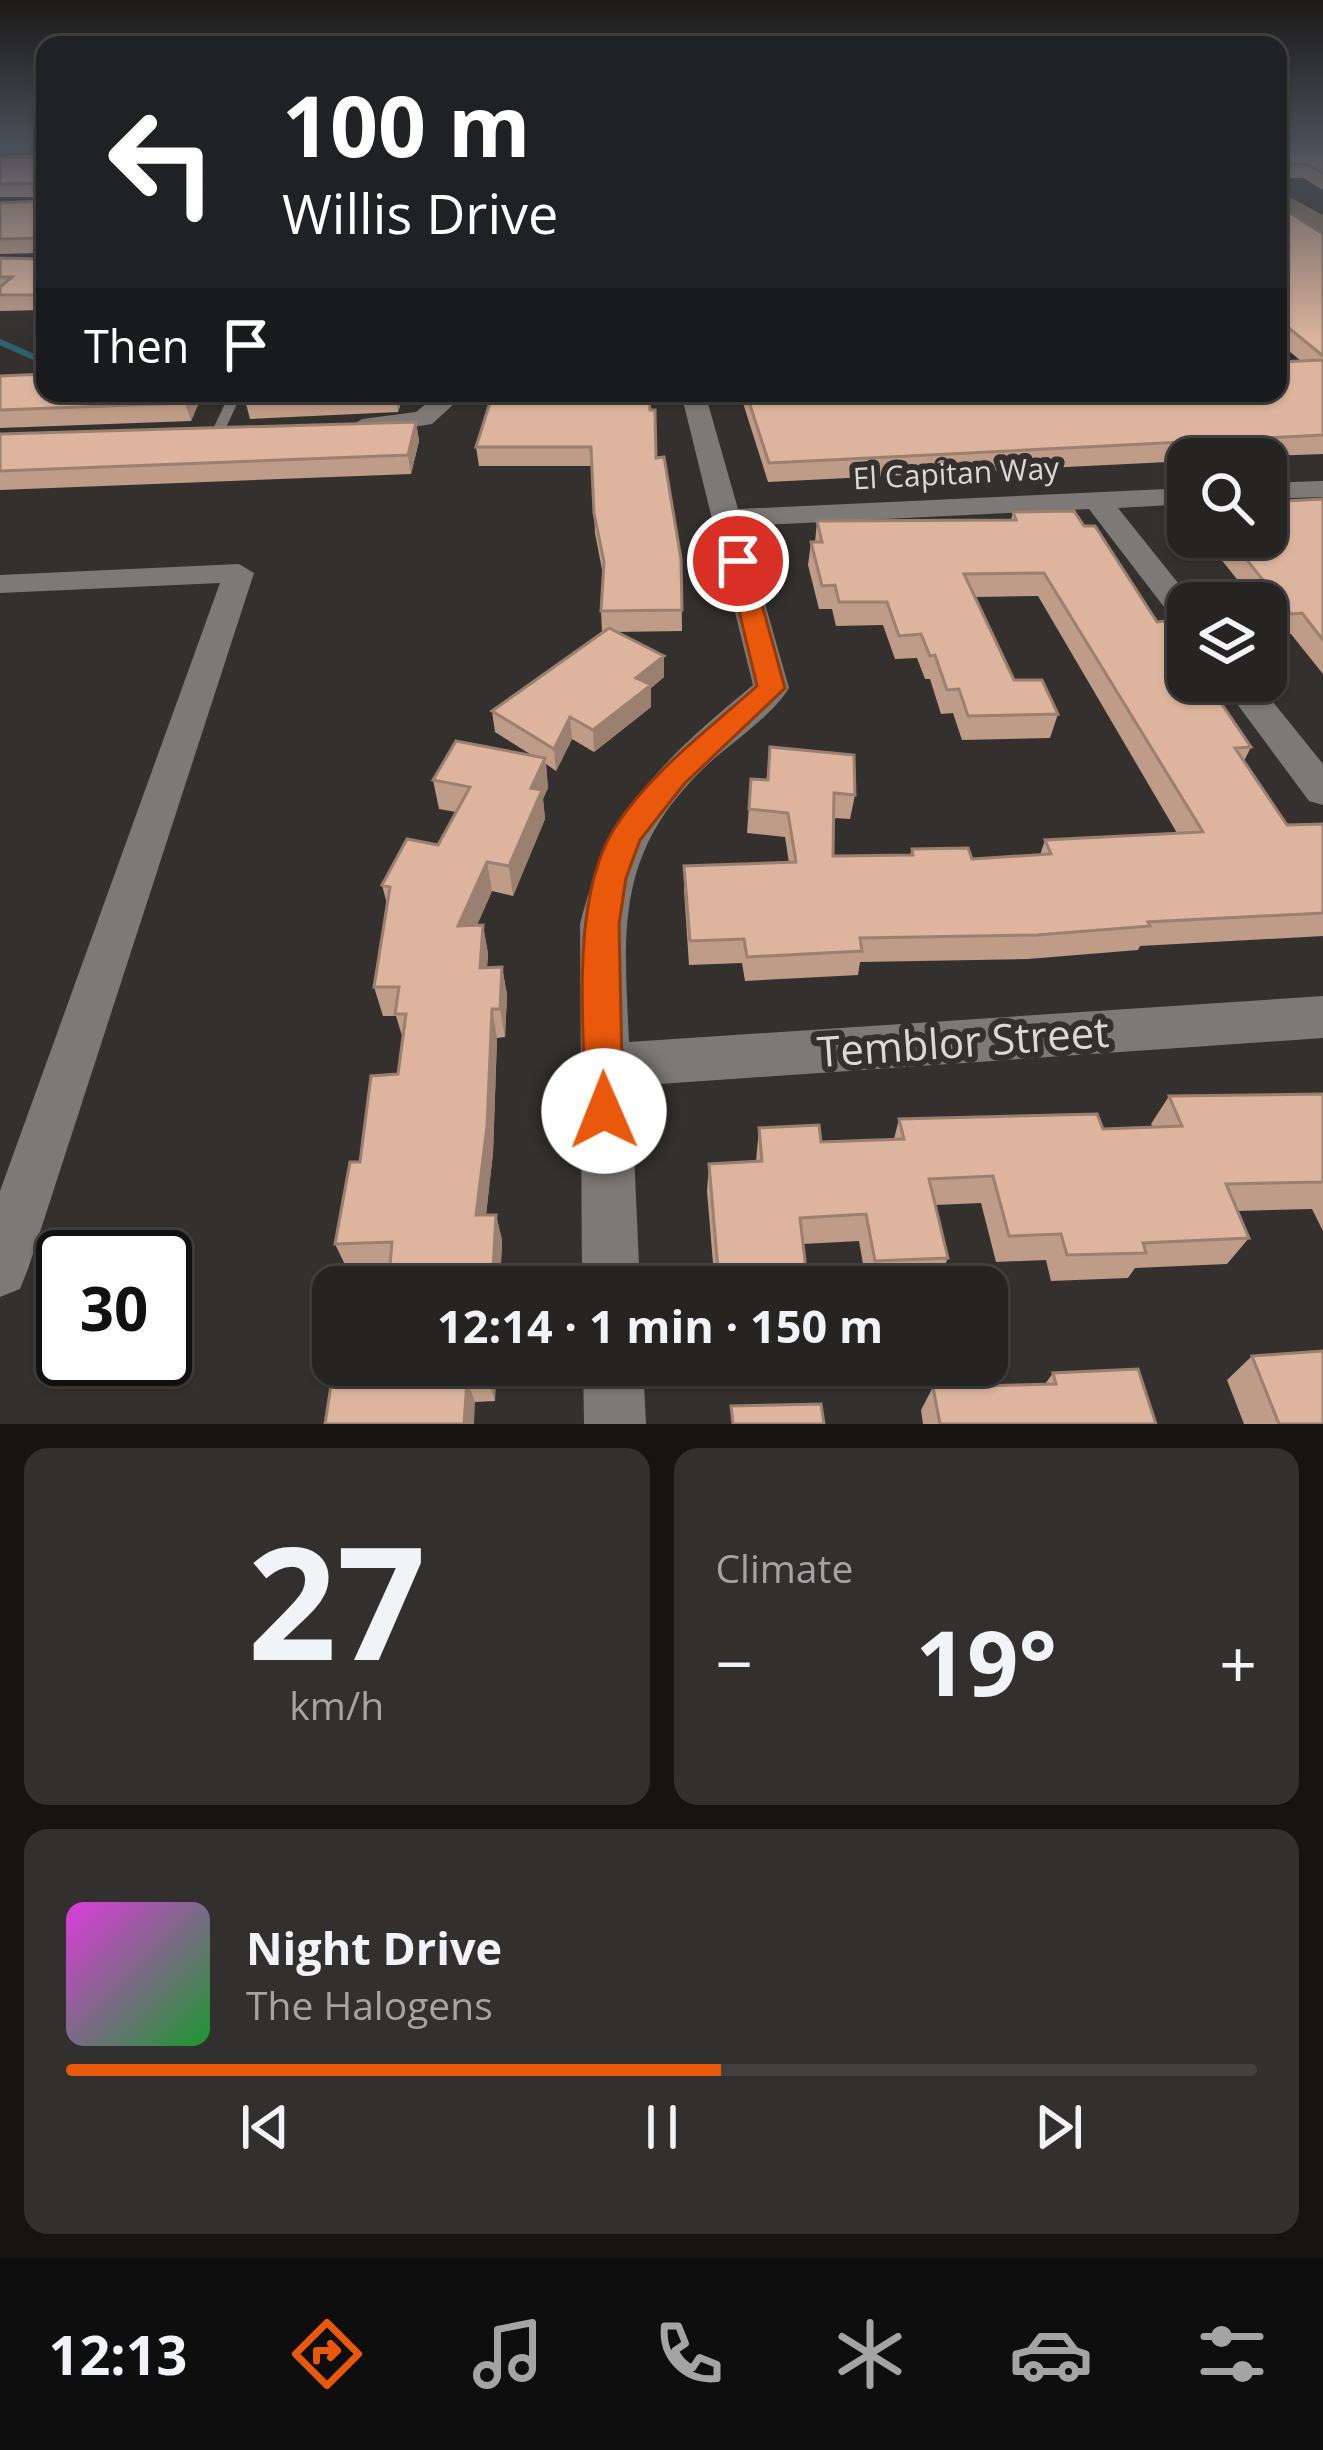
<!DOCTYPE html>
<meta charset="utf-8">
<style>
body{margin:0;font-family:"Open Sans",sans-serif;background:#32302f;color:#f1f3f6;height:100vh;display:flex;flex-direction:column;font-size:45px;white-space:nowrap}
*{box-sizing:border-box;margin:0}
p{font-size:39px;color:#a4a4a5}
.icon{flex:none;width:66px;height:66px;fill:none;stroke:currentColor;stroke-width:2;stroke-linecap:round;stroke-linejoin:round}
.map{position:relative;height:1424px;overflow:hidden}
.drawer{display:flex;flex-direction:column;gap:24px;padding:24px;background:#151413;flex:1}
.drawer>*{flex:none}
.banner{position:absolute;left:36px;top:36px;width:1251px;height:366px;border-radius:24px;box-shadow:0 3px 9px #0004,0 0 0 3px #424140;background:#202124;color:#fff;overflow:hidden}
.tools{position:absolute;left:1167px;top:438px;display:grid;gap:24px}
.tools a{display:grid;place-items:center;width:120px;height:120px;border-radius:24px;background:#262422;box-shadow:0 3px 9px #0004,0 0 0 3px #424140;font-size:60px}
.speed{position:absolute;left:36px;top:1230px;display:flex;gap:24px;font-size:60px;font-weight:700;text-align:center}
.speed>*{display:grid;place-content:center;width:156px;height:156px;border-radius:50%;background:#262422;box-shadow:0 3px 9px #0004,0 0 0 3px #424140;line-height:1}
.speed .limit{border:6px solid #111;border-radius:18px;background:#fff;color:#111}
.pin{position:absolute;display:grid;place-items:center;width:102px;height:102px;color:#fff;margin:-51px;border:6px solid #fff;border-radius:50%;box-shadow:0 3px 12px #0007}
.me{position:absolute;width:132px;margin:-66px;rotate:359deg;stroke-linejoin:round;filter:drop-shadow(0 0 9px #0008)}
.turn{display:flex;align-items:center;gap:42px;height:252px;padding:0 48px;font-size:54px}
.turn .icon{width:156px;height:156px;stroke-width:2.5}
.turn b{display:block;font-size:84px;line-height:102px}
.then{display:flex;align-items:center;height:114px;padding:0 48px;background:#0003;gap:24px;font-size:45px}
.big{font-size:90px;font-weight:700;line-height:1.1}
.drawer .widget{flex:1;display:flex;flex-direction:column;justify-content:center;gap:18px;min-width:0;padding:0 42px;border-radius:24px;background:#32302f}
.drawer .dial{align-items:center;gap:0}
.dial b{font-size:156px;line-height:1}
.song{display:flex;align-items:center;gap:36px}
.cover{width:144px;height:144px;border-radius:18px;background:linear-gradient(135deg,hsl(300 70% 55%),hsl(130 70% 35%))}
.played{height:12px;border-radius:6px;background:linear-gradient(90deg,#ea580c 55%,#424140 55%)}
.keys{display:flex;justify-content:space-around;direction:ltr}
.heat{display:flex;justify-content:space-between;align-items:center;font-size:66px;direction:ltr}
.drawer .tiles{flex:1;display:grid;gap:24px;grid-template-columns:1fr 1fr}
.widget:last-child{grid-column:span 2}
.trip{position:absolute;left:312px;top:1266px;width:696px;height:120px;border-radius:24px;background:#262422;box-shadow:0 3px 9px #0004,0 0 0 3px #424140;font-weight:700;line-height:120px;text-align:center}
.tab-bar{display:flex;height:192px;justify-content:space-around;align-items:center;background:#0f0e0e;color:#a4a4a5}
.tab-bar .icon{width:84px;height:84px}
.tab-bar .on{color:#ea580c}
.tab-bar b{font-size:54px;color:#f1f3f6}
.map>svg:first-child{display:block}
</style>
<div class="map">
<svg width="1323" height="1424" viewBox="0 0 1323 1424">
<rect width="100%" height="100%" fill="#33302e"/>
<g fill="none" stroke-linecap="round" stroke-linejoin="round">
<path stroke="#2f626a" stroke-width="6" d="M0 342 45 362"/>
<path fill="#7d7977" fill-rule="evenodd" d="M230 393H242L223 434H213L212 431Z"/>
<path fill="#7d7977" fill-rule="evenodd" d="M439 393H466L432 424 362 435 349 427 362 419 416 412Z
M681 393H705L738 509 1188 488V504L1118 508 1194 603H1188V627L1177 624 1089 509 743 526 789 688C769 720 729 743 702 770 615 855 624 930 629 1042L1323 996V1038L631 1086 640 1287H582L580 924C609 808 664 759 753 685Z
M1323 481V497L1266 499V483Z
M239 564 254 573 28 1269 20 1289 0 1297V1191L220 583 0 593V575Z
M1220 681H1256L1323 764V805L1309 801Z
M583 1365H643L646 1424H584Z"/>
<path fill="#8a7b62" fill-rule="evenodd" d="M1278 191 1323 215V235L1278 210Z"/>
</g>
<path fill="#be9c88" d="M1278 142H1323V190L1303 178H1278Z
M45 156 43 310 0 311V258L40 259 41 253 0 254V203L40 201 41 197H0V157Z
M1278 205 1323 234V454L1188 459V461L768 482 743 403V393H1278L1301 361 1278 342Z
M0 376 45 393H203L191 421 0 428Z
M248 393H404L398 412 250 419 245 400Z
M493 393 656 458 681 559 682 631 615 632 664 656V677L651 688V707L594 752 572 739 556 771 546 764 548 788 543 799 545 819 513 896 492 891 477 925H483L488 954 487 967H502L507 995 505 1037 497 1038 493 1153 486 1215H496L502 1240 500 1287H388L390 1268 347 1269 335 1244 360 1162 398 1074 403 1039 396 1016H383L374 987 387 904 382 885 438 845 456 812 439 809 433 780 533 756 495 732 492 711 604 632H602L601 611 603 575 595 533 592 466H479L476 447Z
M416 422 419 441 411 474 0 490V434Z
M1323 499V674L1291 634H1281L1266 616V603H1256L1208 543 1211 537H1266Z
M1013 512 1084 526 1251 747 1244 761 1287 825 1323 824V936L1140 946 1138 950 1028 959 860 962 858 975 745 981 742 963 689 965 684 890V866L789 863 785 837 747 833 751 779 855 795 850 819 834 818 833 856 910 855 912 849 972 859 1040 855 1045 840 1177 833 1038 596 975 597 1014 680 1058 714 1050 738 962 740 953 713 941 714 930 679H925L917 658 895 659 883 625 836 626 832 609H819L808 565 811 542H815L817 521 1011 520Z
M1323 1094V1231L1312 1209 1237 1211 1249 1238 1227 1264 1135 1268 1128 1278 1051 1281 1046 1260 996 1262 981 1203 935 1205 948 1258 937 1283 867 1287 859 1241 803 1244 807 1278 805 1287H715L707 1191 709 1164 756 1161 759 1128 821 1142 894 1139 899 1119 1103 1129 1153 1127 1151 1124 1169 1096Z
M1252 1356 1323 1424H1244L1227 1380Z
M496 1365 495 1401 475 1402 379 1370Z
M1053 1373 1156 1424H923L921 1410 933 1387 1045 1384Z"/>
<path fill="#9b7f6f" d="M45 286V308L43 310 37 295Z
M189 393H203L191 421 185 403Z
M395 393H404L398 412Z
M416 422 419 441 411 474 408 455Z
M664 656V677L651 688V707L594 752 593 730 636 678Z
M570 717 572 739 556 771 554 749Z
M545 758 548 788 543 799 545 819 513 896 509 866 531 788Z
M487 862 492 891 464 955 458 926Z
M483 925 488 954 485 996 480 968Z
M502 967 507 995 505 1037 500 1009Z
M492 1009 497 1038 493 1153 483 1241 476 1215Z
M496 1215 502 1240 500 1287H492Z
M489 1365H496L495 1401 488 1379Z
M467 1380 475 1402 474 1424H464Z"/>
<path fill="#ddb59e" stroke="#9b7f6f" stroke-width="3" d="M1278 142H1323V173L1308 164H1278Z
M45 156V286L37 295H0V287L12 277H0V258L40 259 44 242 40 238 0 239V203L40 201 43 183 0 184V157Z
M1278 205 1323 234V356L1278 319Z
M1323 360V435L769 463 746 393H1278V362Z
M45 374V393H189L185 403 0 410V376Z
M248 393H395L245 400Z
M493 393H648L650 410H655L656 458 664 457 681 559 682 610 601 611 604 562 594 513 591 447H476Z
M416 422 408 455 0 471V434Z
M1323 499V640L1302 613 1291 614 1228 537H1266V502Z
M1074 511 1084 526H1095L1157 622 1165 621 1188 655V681H1206L1251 747 1235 748 1287 825 1323 824V913L1148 922 1150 926 1037 935 860 938 862 951 747 957 744 939 690 941 684 866 796 862 788 813 749 809 751 779 768 780 770 747 854 755 855 795 834 793 833 856 913 855 912 849 968 848 972 859 1051 854 1045 840 1203 832 1044 573 964 574 1014 680H1042L1058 714 968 716 959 689 947 690 935 655 930 656 921 634 899 636 887 602H839L835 585 822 586 811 542H822L817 521 1016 520 1013 512Z
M609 628 664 656 636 678 651 685 593 730 570 717 554 749 492 711Z
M456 741 545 758 531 788 542 790 509 866 487 862 458 926 483 925 480 968 502 967 500 1009H492L487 1126 476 1215H496L492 1287H388L392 1242 335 1244 350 1162H360L371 1076 398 1074 406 1014H395L399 987H374L390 887 382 885 407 839 438 845 470 787 433 780Z
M1323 1094V1182L1226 1184 1249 1238 1143 1243 1146 1253 1067 1255 1061 1234 1009 1236 993 1176 929 1179 948 1258 875 1261 866 1214 800 1218 807 1278 719 1282 709 1164 762 1161 759 1128 819 1125 821 1142 904 1139 899 1119 1097 1114 1103 1129 1182 1126 1169 1096Z
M1323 1351V1424H1279L1252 1356Z
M379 1365H489L488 1379 467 1380 464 1424H325L333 1373 379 1370Z
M1138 1369 1156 1424H940L933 1387 1056 1384 1053 1373Z
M821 1404 824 1424H733L731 1406Z"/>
<linearGradient id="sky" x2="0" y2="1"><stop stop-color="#1c1a19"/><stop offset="0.42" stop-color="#4a4e57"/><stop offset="1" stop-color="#4a4e57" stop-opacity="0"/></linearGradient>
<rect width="1323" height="342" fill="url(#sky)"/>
<path fill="#ea580c" stroke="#983908" stroke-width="3" d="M738 554 750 561 785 688 684 784 640 840 626 878 619 924 623 1111 618 1123 604 1129 591 1123 585 1111C585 1027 569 903 614 829 650 772 708 730 757 686L727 561Z"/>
<g text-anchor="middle" stroke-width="12" stroke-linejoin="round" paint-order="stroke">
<g font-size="30" fill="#dbd9d7" stroke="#33302e">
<text transform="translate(956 474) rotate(-3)" y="10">El Capitan Way</text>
</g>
<g font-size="42" fill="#dbd9d7" stroke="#33302e">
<text transform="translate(963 1042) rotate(-4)" y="15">Temblor Street</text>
</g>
</g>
</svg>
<div class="tools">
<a><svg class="icon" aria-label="search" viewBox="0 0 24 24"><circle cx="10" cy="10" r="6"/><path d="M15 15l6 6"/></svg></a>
<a><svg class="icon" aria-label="layers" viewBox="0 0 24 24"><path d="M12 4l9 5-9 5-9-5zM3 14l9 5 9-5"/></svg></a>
</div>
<div class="speed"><div class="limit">30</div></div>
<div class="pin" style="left:738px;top:561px;background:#d93025"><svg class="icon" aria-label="arrive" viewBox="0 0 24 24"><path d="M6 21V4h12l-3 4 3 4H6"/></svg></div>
<svg class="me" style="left:604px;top:1111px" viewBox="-20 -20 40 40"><circle r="19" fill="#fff"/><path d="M0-13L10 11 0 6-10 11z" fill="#ea580c"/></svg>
<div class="trip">12:14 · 1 min · 150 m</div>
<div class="banner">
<div class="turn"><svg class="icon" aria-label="left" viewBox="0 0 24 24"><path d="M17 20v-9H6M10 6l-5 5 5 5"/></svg><div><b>100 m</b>Willis Drive</div></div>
<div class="then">Then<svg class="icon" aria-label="arrive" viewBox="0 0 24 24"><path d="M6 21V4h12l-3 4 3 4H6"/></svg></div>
</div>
</div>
<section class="drawer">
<div class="tiles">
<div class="widget dial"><b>27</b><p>km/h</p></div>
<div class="widget"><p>Climate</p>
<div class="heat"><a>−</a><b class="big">19°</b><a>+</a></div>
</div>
<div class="widget">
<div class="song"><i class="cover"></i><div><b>Night Drive</b><p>The Halogens</p></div></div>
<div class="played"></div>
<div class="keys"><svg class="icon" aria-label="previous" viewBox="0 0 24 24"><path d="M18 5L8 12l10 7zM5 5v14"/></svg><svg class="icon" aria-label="pause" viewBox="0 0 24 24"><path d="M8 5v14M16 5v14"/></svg><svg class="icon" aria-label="next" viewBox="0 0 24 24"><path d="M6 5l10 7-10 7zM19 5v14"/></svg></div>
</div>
</div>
</section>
<nav class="tab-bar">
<b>12:13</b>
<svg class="icon on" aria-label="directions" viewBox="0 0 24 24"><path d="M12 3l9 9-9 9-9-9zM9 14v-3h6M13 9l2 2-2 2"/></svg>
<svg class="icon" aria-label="music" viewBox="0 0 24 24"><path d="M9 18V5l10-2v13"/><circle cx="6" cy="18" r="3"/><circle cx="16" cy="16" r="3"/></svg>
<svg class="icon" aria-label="phone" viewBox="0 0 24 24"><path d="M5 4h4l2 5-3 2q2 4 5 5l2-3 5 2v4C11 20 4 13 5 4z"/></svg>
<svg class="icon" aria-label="climate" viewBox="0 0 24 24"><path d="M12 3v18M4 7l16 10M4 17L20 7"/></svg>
<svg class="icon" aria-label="car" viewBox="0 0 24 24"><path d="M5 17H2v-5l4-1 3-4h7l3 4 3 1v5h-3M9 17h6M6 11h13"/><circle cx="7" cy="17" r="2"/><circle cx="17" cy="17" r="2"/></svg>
<svg class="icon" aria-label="filters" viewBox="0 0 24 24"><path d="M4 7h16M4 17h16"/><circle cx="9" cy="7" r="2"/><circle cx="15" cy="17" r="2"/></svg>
</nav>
